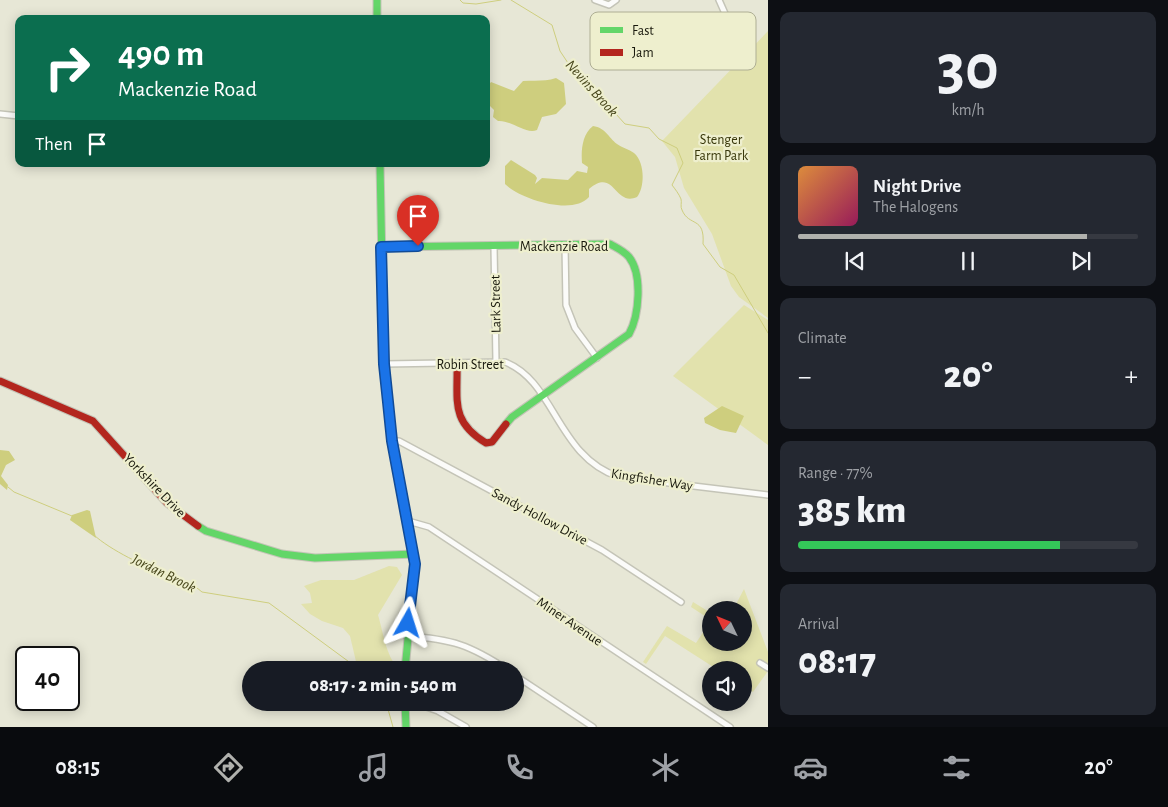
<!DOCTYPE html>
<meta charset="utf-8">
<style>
body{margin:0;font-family:"Alegreya Sans",sans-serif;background:#242831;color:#f1f3f6;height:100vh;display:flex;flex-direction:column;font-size:19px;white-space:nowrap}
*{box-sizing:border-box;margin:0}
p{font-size:16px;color:#9ea1a6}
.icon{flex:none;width:28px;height:28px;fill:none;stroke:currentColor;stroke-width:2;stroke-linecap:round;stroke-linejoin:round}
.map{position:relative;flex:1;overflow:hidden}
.sheet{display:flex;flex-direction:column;gap:12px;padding:12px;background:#0d0f14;width:400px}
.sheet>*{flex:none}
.banner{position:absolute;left:15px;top:15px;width:475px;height:152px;border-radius:10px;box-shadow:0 2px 12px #0003;background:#0b6e4f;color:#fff;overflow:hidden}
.needle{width:32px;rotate:313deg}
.tools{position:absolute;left:702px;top:601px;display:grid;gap:10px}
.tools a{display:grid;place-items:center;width:50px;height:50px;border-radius:50%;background:#171b24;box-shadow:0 2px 12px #0003;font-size:25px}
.speed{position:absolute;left:15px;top:646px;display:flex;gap:10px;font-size:25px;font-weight:700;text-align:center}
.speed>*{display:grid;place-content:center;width:65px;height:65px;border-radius:50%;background:#171b24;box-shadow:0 2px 12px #0003;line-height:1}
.speed .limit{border:2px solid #111;border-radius:8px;background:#fff;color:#111}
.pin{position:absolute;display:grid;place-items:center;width:42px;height:42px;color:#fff;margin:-51px -21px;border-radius:50% 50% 50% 0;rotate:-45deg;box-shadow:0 0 5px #0007}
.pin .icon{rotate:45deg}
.me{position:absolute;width:55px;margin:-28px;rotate:6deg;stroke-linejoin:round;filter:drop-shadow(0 0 4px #0008)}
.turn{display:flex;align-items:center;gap:18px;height:105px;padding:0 20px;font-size:22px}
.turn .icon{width:65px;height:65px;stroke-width:2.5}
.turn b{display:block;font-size:35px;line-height:42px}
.then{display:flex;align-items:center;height:48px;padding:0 20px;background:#0003;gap:10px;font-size:19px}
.big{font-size:38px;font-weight:800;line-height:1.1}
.sheet .widget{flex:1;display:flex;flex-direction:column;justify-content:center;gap:8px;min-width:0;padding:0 18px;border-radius:10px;background:#242831}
.sheet .dial{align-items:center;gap:0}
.dial b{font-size:65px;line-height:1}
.song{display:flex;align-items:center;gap:15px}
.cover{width:60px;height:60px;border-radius:8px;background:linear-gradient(135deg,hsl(30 70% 55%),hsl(330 70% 35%))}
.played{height:5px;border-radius:2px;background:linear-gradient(90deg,#b0b1ad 85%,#363941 85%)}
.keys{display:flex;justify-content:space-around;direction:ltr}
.heat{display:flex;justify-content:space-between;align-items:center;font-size:28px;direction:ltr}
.charge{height:8px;border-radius:4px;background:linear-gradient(90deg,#34c759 77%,#363941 0)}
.trip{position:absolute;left:242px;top:661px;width:282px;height:50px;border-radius:25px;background:#171b24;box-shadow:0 2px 12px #0003;font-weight:800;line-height:50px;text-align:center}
.tabs{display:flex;height:80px;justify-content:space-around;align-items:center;background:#090b0e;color:#9ea1a6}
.tabs .icon{width:35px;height:35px}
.tabs .selected{color:#b0b1ad}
.tabs b{font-size:22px;color:#f1f3f6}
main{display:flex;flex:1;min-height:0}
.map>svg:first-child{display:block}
</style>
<main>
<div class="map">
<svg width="768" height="727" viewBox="0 0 768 727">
<rect width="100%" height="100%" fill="#e7e7d6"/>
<path fill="#e2e2ad" d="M768 31V318L739 297 731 286 712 234 684 188 675 157 662 141Z
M744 305 768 320V445L673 376Z
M389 566 397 567 402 575 378 615C383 631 386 656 398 668L358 670 350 636 343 628 322 621 310 614 301 604 312 603 310 593 304 586 321 580H354Z
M744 589 768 652V671L753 692 744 686V670H718L665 636 646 664 643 662 667 626 696 643 711 620 691 607 693 602 711 613V642H744V610H733Z"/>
<path fill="#cece7e" d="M556 78 564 83 566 104 556 114 542 117 537 130C526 135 512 120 498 121L493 117 494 110 486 102V89L491 82 514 91 523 81C535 80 546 82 556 78Z
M593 126C606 128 608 137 617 144 622 148 629 149 634 153 645 162 645 187 637 197 614 207 615 167 589 189V197C573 216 520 199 505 184V166L511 160 535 175 537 178 535 184 542 178 568 180 577 171 587 173 588 167 582 163C581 151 582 134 593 126Z
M722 406 744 416 736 433 720 430 705 423 704 418Z
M0 450 9 451 15 460 6 465 1 476 8 485 7 490 0 484Z
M87 510 90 511 96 538 70 520 72 515Z"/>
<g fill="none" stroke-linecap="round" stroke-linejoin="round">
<path stroke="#cece7e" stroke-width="1" d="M460 0 463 3 476 4 501 0
M511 0 552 25 560 51 574 72 596 92 625 124 649 128 659 139 677 148 683 163 672 185C675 189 679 194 681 199 682 202 680 207 682 210 689 227 705 216 703 244L720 267 734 275 768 333
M8 487 14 492 72 516
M94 535C110 550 146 567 167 575 180 580 192 583 202 592L269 603 356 667 376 662 382 664 379 670
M386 702 393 727"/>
<defs>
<path id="street" d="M595 0 609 5 616 0
M719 0 727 18
M0 114 19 116
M565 245 566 305 575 328 597 358
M494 246 496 362
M384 364 505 362C555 381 557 457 619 477L768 495
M392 441H399L602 550 681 602
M408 521 429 527 730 727
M407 636C452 639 470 645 508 670
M760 663 768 668
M516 676 593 727
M412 702 438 711 466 727"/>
<path id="fast" d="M377 0V19
M380 164 384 364 392 441 415 564 405 670
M381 247 610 244C617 248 624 251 629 257 643 275 639 316 629 334L512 417 506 424
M198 526 206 531 282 554 315 558 414 554
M405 702 406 727"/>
<path id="jam" d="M457 364C458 401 450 421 486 443L492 442 506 424
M0 381 93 421 167 503 198 526"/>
</defs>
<use href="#street" stroke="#c4c4b7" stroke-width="8"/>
<use href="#fast" stroke="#c4c4b7" stroke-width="9"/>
<use href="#jam" stroke="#c4c4b7" stroke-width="9"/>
<use href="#street" stroke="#fbfbf9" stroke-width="5"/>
<use href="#fast" stroke="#63d668" stroke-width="7"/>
<use href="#jam" stroke="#b3261e" stroke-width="7"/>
</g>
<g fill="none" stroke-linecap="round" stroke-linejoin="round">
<defs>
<path id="route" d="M408 623 415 564 392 441 388 402 384 364 381 247 418 246"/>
</defs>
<use href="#route" stroke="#114b97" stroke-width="12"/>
<use href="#route" stroke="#1a73e8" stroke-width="9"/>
</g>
<g text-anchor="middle" stroke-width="4.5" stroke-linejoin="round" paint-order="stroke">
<g font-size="14" fill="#39380b" stroke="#eeefce">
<text x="721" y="144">Stenger<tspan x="721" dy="16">Farm Park</tspan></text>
</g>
<g font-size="14" fill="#18180c" stroke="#eeefce">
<text x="564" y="251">Mackenzie Road</text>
<text transform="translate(495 304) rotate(-91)" y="5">Lark Street</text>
<text x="470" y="369">Robin Street</text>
<text transform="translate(652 479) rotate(9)" y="5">Kingfisher Way</text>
<text transform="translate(155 485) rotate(46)" y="5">Yorkshire Drive</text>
<text transform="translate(540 516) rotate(28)" y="5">Sandy Hollow Drive</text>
<text transform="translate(570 621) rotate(34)" y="5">Miner Avenue</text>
</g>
<g font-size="15" font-style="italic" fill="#48471c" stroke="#eeefce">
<text transform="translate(592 88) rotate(48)" y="5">Nevins Brook</text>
<text transform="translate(164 573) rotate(26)" y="5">Jordan Brook</text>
</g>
</g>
<rect x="590" y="12" width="166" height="58" rx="8" fill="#eeefce" stroke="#aeae94" stroke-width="1"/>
<rect x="600" y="27" width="23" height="6" fill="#63d668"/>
<rect x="600" y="49" width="23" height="7" fill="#b3261e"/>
<g font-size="14" fill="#18180c">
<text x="632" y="35">Fast</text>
<text x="632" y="57">Jam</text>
</g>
</svg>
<div class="tools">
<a><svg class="needle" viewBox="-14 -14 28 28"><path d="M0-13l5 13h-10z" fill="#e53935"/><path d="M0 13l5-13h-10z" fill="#9ea1a6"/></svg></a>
<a><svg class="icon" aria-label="sound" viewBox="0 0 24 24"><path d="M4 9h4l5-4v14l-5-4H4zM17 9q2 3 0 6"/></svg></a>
</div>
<div class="speed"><div class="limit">40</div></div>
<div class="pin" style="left:418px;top:246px;background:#d93025"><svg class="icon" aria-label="arrive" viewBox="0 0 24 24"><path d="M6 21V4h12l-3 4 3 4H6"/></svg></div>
<svg class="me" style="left:408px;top:623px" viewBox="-20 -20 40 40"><path d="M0-17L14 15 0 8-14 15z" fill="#1a73e8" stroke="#fff" stroke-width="4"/></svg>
<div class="trip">08:17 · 2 min · 540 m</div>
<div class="banner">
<div class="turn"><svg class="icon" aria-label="right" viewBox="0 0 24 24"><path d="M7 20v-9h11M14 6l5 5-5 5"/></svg><div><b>490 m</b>Mackenzie Road</div></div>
<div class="then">Then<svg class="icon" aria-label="arrive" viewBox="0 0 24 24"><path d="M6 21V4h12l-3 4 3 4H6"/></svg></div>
</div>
</div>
<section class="sheet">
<div class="widget dial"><b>30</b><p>km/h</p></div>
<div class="widget">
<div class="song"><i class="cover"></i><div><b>Night Drive</b><p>The Halogens</p></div></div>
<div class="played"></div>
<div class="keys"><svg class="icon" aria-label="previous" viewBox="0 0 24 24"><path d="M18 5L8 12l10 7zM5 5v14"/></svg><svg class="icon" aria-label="pause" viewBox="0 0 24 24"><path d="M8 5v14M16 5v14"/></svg><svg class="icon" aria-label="next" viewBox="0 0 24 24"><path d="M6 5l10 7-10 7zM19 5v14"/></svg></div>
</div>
<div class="widget"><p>Climate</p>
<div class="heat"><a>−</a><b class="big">20°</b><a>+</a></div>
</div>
<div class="widget"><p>Range · 77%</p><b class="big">385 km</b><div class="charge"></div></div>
<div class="widget"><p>Arrival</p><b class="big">08:17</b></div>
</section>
</main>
<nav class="tabs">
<b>08:15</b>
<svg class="icon selected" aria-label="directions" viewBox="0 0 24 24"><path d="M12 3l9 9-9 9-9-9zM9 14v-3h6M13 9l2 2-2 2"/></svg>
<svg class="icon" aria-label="music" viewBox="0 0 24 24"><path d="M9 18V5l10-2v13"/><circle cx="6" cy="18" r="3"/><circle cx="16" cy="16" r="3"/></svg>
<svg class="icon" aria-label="phone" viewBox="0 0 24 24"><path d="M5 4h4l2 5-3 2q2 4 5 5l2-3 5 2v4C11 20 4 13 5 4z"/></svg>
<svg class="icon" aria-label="climate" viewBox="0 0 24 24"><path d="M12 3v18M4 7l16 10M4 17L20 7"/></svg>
<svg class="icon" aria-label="car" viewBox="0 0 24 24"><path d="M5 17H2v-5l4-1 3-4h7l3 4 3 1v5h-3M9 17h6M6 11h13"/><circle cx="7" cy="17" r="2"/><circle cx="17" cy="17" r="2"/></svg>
<svg class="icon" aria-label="filters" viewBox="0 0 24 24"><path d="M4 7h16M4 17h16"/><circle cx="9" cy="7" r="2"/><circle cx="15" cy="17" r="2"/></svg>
<b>20°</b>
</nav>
